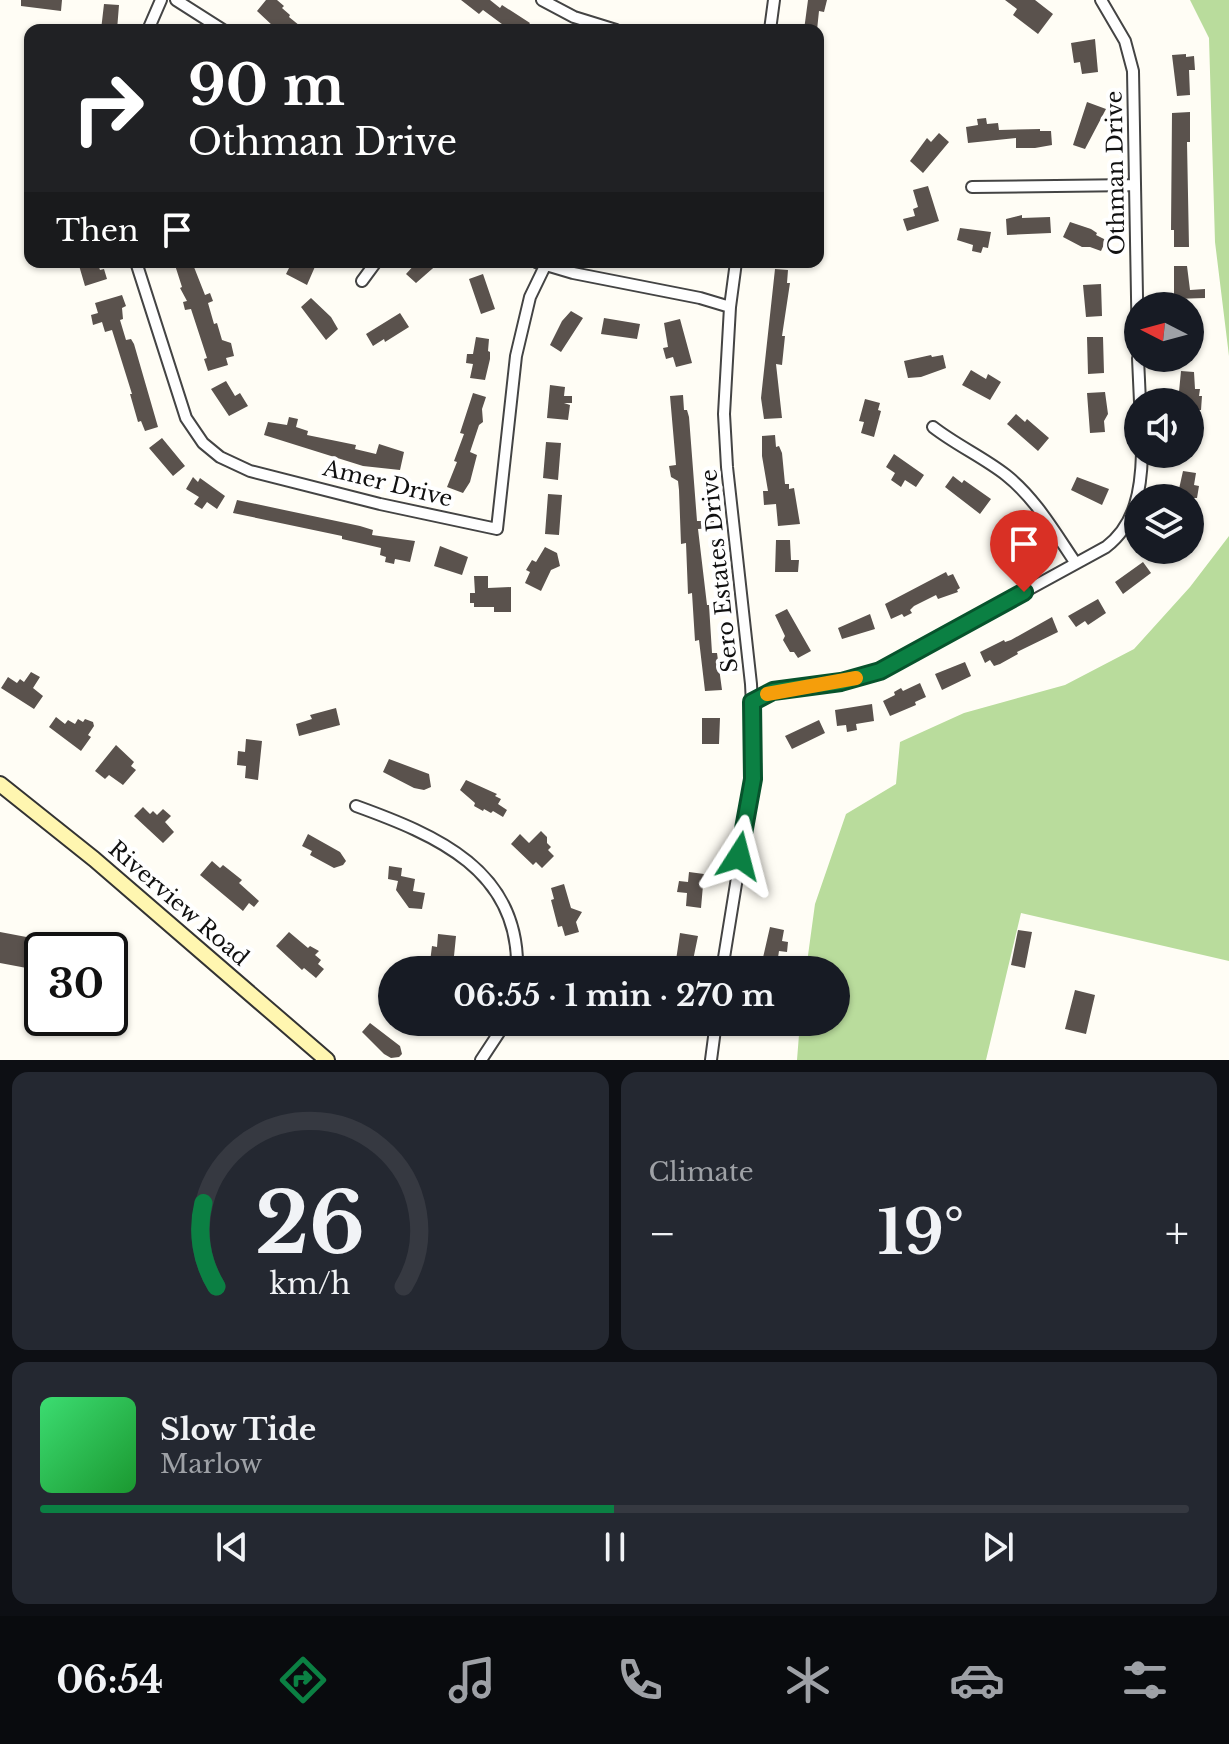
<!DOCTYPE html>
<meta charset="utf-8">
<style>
body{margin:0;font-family:"Libre Baskerville",serif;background:#242831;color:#f1f3f6;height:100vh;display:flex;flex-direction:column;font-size:30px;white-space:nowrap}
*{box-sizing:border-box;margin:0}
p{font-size:26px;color:#9ea1a6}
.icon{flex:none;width:44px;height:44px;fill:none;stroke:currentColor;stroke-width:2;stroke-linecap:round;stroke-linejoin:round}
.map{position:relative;height:1060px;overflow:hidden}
.details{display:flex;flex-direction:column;gap:12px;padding:12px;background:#0d0f14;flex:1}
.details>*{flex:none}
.guide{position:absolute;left:24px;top:24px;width:800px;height:244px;border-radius:16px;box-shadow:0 2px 6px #0004;background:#202124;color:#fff;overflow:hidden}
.needle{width:52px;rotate:276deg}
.buttons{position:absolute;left:1124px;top:292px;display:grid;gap:16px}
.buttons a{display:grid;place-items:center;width:80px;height:80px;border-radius:50%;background:#171b24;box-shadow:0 2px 6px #0004;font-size:40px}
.speed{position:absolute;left:24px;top:932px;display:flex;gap:16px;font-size:40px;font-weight:700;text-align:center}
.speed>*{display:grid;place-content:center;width:104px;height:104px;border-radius:50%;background:#171b24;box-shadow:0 2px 6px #0004;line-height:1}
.speed .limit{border:4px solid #111;border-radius:12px;background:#fff;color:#111}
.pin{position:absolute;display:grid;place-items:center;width:68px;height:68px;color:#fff;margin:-82px -34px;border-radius:50% 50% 50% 0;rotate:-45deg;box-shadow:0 0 8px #0007}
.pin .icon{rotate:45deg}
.me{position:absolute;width:88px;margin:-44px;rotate:9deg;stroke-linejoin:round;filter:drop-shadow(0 0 6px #0008)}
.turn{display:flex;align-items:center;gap:28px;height:168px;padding:0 32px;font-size:36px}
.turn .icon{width:104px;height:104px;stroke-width:2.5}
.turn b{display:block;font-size:56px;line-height:68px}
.then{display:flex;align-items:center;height:76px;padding:0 32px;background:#0003;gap:16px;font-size:30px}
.big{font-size:60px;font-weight:800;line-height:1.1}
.details .tile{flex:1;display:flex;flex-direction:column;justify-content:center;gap:12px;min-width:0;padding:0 28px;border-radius:16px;background:#242831}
.details .dial{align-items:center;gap:0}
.dial svg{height:208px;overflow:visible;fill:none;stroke:#363941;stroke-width:7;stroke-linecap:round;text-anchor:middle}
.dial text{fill:#f1f3f6;stroke:none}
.song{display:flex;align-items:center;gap:24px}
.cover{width:96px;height:96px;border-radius:12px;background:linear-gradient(135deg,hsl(140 70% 55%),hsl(130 70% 35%))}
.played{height:8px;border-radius:4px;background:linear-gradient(90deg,#0b8043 50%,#363941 50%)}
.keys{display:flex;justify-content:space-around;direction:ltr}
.heat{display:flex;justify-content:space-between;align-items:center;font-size:44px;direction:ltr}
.details .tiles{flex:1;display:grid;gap:12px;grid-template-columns:1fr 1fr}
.tile:last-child{grid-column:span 2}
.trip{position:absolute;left:378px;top:956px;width:472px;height:80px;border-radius:40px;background:#171b24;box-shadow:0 2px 6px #0004;font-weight:800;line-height:80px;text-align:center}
.tab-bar{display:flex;height:128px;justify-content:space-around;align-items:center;background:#090b0e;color:#9ea1a6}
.tab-bar .icon{width:56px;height:56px}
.tab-bar .current{color:#0b8043}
.tab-bar b{font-size:36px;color:#f1f3f6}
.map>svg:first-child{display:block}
</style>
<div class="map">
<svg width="1229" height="1060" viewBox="0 0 1229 1060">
<rect width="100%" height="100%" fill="#fffdf5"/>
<path fill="#b9dc9c" d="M1190 0H1229V356L1215 242 1209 38Z
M1229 536V961L1021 913 986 1060H797L800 1022H836V970H806L815 904 846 814 896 784 900 742 964 713 1065 685 1134 649 1190 587Z"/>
<path fill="#5a524d" d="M21 0H62L61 11 21 6Z
M266 0H277L284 6 282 8 290 15 289 17 305 30H280L273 26 257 11Z
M461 0H490L500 8 502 5 530 23 525 30H510L483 10 479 14Z
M808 0H827L824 12 819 11 817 30H804Z
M1005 0H1035L1053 14 1038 34 1013 15 1017 9Z
M104 4 119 5 117 30H101Z
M1095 39 1098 72 1082 74 1080 62 1074 63 1071 43Z
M1186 54V57L1194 56 1195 70H1189L1190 95 1177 96 1172 55Z
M1087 102 1106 109 1085 149 1073 145Z
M1190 112V142H1187L1189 247H1174V230H1171L1172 113Z
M986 118 987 124 998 123 999 130 1040 129V131H1051L1052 145 1035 148H1016V138L968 143 966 127 978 125 977 119Z
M939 133 949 142 923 173 910 161 927 138 931 142Z
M928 186 939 221 907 231 903 219 915 216 913 209 918 207 913 190Z
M1022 215V218L1050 217 1051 233 1007 235 1006 219Z
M1070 222 1091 229 1097 233 1096 235 1106 240 1101 251 1090 247H1082L1063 237Z
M960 228 991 232 988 248 983 247 981 253 972 251 973 245 957 240Z
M78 262H97L100 270 104 269 107 279 85 286Z
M174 262H192L205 295 210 293 213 301 208 303 214 324 217 323 222 340 231 343 234 356 226 358 228 365 208 371 204 359 207 358 191 309 185 310 183 302 187 301 180 288 182 287Z
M297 262H317L307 285 286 274 291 264 296 266Z
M417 262H440L416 283 406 274Z
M1174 266H1187L1190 290 1205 289V298L1174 299Z
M775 269 788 270 787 283H790L782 336H785L782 365 776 364 782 418 764 419 761 398Z
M483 274 495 309 481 314 469 279Z
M1101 284 1102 316 1086 317 1083 285Z
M122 295 126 306 122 308 123 319 120 320 126 340 131 339 134 344 158 427 145 431 141 421 138 422 130 394H132L112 330 105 332 102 322 93 325 91 315 98 313 95 303Z
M311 298 331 317 338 329 326 340 301 307Z
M571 311 583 318 561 352 550 345 562 321Z
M400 313 409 327 385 342 384 339 373 346 366 334Z
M604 318 640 324 637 339 601 334Z
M680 319 692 363 676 367 673 357 666 359 663 348 668 347 664 323Z
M476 337 489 339 488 351 490 352V359L485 380 470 378 473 364 466 363 467 354H473Z
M1087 337H1103L1104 373 1088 374Z
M931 355 932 357 943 355 946 368 921 377 908 378 904 361Z
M971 370 986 379 988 374 1001 382 990 400 962 385Z
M1181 371 1194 372 1195 389H1200L1199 396H1202L1201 410H1190V402H1178Z
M226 381 235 396 240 393 248 406 229 416 211 389Z
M550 385 565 387 564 396H572V403H564L570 405 568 420 547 418Z
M1105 392 1108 414 1104 421 1105 432 1090 433 1087 393Z
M473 393 486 397 482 409 483 422 479 425 470 452 477 455 470 482 463 493 447 487 457 462 454 461 464 434 460 433Z
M683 395 684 410H687L689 417 697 521H714V528L698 529 707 605H709L712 653H717L722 690 705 691 699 640 695 641 692 593 688 594 686 543 681 544 679 490 678 481 671 477 669 466 676 465 670 396Z
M865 399 880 403 878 410 881 411 874 437 861 433 864 422 859 421Z
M1016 414 1025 422 1027 419 1049 438 1038 451 1007 424Z
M289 417 298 419 296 427 308 431 307 435 356 445 355 449 376 454 379 444 404 452 400 470 363 466 264 435 268 422 287 425Z
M775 435 776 447 779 446 782 453 785 484H789V489L794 488 800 524 778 526 776 504 764 505 763 491H768L762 456V436Z
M162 438 185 466 173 476 149 448Z
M546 442 561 443 558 480 543 478Z
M894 454 924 475 916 487 905 480 901 487 891 480 895 473 886 467Z
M1183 471 1196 473 1194 485 1199 486 1197 498H1177Z
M953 476 962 483 964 480 991 499 980 514 945 487Z
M193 477 198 482 200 478 225 496 217 509 207 502 202 509 194 504 199 497 186 489Z
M1077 477 1109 489 1102 505 1071 490Z
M548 494 562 495 559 535 545 534Z
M237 500 360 526 373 530 372 535 415 541 410 562 395 559 394 564 385 562 386 557 380 555 381 548 342 539V536L233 513Z
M1020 527 1026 560 1010 562 1006 528Z
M776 540H790L791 560H799L798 572H775Z
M440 546 468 557 462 575 434 566Z
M545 547 557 553 560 566 551 570 541 591 525 583 530 572 526 570 532 560 536 562Z
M1143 562 1151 573 1123 594 1115 582Z
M946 572 948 576 953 574 960 588 957 590 958 592 938 599 936 595 914 606 910 610 912 613 904 617 902 614 891 619 885 604Z
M474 576H488V588L511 587V612H494V607H474V603H470V593H475Z
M1098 599 1106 613 1088 625 1085 621 1076 627 1068 616Z
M787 609 811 651 798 658 794 652H790L783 640 785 636 775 615Z
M870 614 875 629 842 639 838 628Z
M1052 617 1058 632 1017 652 1018 654 1000 664 994 666 990 660 985 663 980 652 1004 640 1005 642 1011 640Z
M965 662 971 676 942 690 935 674Z
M31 672 40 677 33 688 43 696 34 709 1 688 8 677 17 683 20 679 24 682Z
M920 683 926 697 915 702 916 705 890 716 883 701 895 695 894 692 901 688 903 691Z
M872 704 874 721 856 724 857 730 847 732 846 725 837 726 835 710Z
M336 708 340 725 299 736 296 724 312 719 310 715Z
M56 717 65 724 68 720 75 724 78 719 83 722 85 719 93 722 94 726 88 735 91 737 81 751 49 727Z
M702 718H720L719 744H702Z
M819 720 825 733 792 749 785 736Z
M246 739 262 741 258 780 245 778 246 766 237 765 238 751 245 752Z
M116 745 134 762 131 766 136 770 123 785 109 775 105 779 95 771Z
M389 759 429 774 431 787 424 790 414 788 383 772Z
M466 780 497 794 495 796 501 799 498 804 507 810 503 817 493 811 491 813 484 809 483 811 474 806 475 803 460 790Z
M143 807 150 814 153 811 157 815 163 809 171 816 165 822 174 832 163 843 134 816Z
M541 831 547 837V843L551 847 548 850 554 856 542 868 536 862 533 865 511 844 520 834 529 843Z
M308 834 340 852 346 861 343 865 334 868 310 855 312 851 302 846Z
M212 861 220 868 223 865 242 880 239 883 259 901 254 907 249 903 243 911 200 875Z
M389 866 402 868 401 876 415 879 413 891 425 893 422 909 409 908 396 890 398 881 388 879Z
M689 872 704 874 701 908 686 906 687 893 677 892 679 881 688 882Z
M564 884 571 908 582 912 576 922 579 932 565 936 562 926 558 927 551 900 554 899 551 888Z
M770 927 784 930 782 941 788 942 787 952 779 951 777 964 762 962Z
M1018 930 1032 932 1025 968 1011 965Z
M0 932 37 939 32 969 0 963Z
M289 932 308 948 310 946 319 951 315 955 321 960 318 964 324 969 316 978 304 968 302 970 276 946Z
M680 933 698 936 691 970 675 967Z
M438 934 456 936 453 966H450L449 970H429L432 946 437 947Z
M1075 990 1095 995 1086 1034 1065 1029Z
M370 1023 400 1046 402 1054 399 1057 391 1058 384 1054 362 1032Z"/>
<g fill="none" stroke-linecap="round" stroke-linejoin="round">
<defs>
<path id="street" d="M176 0 223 30
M542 0 574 17 616 30
M1101 0 1125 41 1133 71 1138 353
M148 30 161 0
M770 30 774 0
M972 187 1135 185
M136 262 186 418 203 443 220 457 250 471 380 504 497 529 516 356 530 297 545 266
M536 262 573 273 700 298 730 307
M362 281 376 262
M1138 358 1140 402
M933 427C956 445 983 457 1006 475 1035 498 1054 531 1075 562
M752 702 773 691 841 682 880 671 1106 547C1136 524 1141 489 1142 454
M356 806C436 835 520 870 517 970
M722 970 753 779 754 746 751 684 727 467 724 414 730 307 736 262
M481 1060 506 1022
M711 1060 716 1022"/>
<path id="secondary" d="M0 784 94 859 327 1060"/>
</defs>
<use href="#street" stroke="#444" stroke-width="14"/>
<use href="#secondary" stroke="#333" stroke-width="18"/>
<use href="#street" stroke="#fff" stroke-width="10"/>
<use href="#secondary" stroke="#fff6b0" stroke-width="14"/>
</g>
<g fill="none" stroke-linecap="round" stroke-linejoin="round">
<defs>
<path id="route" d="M739 856 753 779 752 702 773 691 841 682 880 671 1024 592"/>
</defs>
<use href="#route" stroke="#07532c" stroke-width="20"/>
<use href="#route" stroke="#0b8043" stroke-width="14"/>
<path stroke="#f59e0b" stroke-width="14" d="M767 694 856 678"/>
</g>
<g text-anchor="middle" stroke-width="8" stroke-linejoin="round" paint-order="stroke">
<g font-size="22" fill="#111" stroke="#fff">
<text transform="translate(1115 173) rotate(-91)" y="8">Othman Drive</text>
<text transform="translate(388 483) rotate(14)" y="8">Amer Drive</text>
<text transform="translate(719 571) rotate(-96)" y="8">Sero Estates Drive</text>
<text transform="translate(179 903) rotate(41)" y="8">Riverview Road</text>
</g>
</g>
</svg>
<div class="buttons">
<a><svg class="needle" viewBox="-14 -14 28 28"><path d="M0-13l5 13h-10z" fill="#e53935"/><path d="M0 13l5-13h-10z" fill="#9ea1a6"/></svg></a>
<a><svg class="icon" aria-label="sound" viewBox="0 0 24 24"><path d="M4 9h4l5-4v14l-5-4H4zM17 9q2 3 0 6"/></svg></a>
<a><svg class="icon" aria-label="layers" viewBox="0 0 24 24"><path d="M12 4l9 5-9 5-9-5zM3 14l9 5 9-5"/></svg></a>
</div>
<div class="speed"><div class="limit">30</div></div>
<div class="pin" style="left:1024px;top:592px;background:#d93025"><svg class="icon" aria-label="arrive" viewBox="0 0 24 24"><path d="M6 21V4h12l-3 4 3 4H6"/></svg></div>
<svg class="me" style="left:739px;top:856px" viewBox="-20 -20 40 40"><path d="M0-17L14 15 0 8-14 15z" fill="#0b8043" stroke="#fff" stroke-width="4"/></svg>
<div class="trip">06:55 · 1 min · 270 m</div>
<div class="guide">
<div class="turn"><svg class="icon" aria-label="right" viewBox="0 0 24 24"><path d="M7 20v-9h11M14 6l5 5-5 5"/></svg><div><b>90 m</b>Othman Drive</div></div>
<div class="then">Then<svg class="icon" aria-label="arrive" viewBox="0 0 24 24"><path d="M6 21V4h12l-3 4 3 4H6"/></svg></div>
</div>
</div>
<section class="details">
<div class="tiles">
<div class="tile dial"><svg viewBox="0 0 100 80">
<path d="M14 69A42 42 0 1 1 86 69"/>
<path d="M14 69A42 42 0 0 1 9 37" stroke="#0b8043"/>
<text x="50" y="56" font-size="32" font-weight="700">26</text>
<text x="50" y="72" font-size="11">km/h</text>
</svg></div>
<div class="tile"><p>Climate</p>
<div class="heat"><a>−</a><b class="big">19°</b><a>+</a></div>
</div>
<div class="tile">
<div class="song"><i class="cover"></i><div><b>Slow Tide</b><p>Marlow</p></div></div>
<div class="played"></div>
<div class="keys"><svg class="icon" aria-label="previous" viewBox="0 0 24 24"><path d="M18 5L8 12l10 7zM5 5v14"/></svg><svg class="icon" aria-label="pause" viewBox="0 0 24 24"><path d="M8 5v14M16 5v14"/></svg><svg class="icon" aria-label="next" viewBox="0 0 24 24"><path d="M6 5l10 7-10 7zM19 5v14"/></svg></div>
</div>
</div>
</section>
<nav class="tab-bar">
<b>06:54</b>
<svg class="icon current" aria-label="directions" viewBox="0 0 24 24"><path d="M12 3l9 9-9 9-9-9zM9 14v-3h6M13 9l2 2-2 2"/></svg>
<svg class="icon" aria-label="music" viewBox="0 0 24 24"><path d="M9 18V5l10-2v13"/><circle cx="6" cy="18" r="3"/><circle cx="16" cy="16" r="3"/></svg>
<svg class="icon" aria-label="phone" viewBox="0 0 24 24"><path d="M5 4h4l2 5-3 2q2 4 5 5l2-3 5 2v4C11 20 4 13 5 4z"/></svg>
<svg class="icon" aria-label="climate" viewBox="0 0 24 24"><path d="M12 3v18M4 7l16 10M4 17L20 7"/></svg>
<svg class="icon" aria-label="car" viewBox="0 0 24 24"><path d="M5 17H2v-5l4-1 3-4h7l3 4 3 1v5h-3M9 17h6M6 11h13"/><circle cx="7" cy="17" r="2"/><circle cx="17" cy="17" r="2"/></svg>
<svg class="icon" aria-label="filters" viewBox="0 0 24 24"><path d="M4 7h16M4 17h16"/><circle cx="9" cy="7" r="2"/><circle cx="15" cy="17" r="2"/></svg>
</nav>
